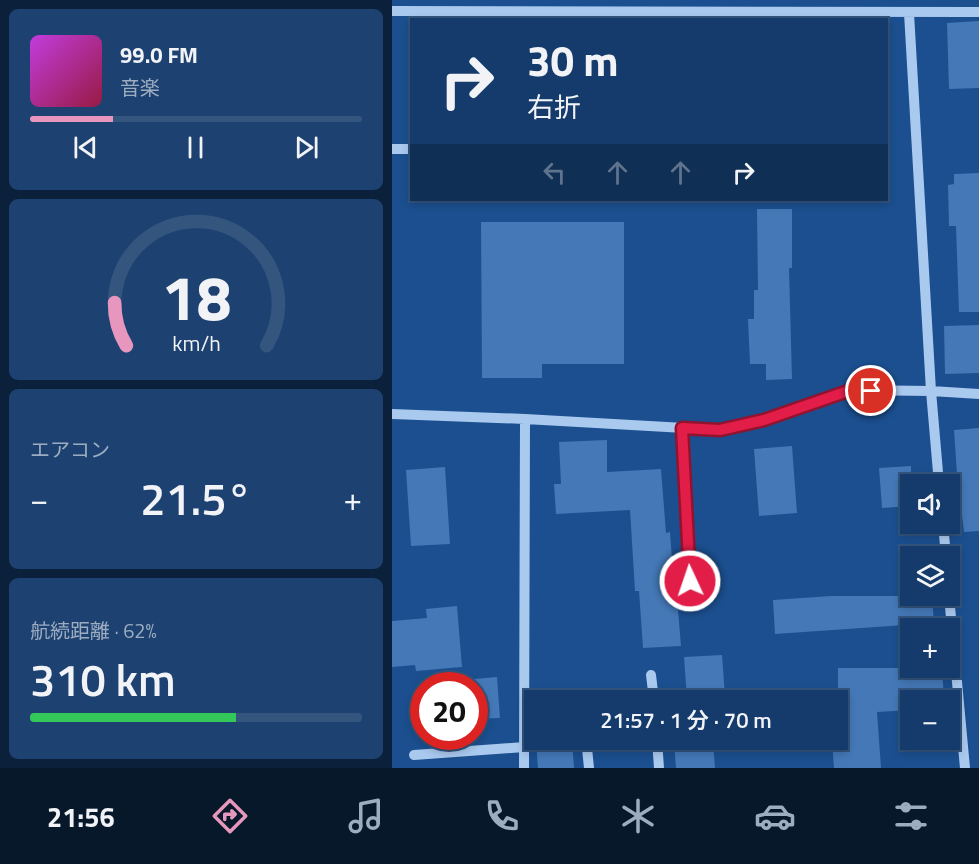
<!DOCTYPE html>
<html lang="ja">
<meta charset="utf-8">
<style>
body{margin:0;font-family:"Titillium Web","Noto Sans JP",sans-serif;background:#1d4271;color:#f1f3f6;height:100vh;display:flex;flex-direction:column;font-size:22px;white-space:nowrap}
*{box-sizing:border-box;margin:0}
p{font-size:20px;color:#9dadc1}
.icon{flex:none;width:33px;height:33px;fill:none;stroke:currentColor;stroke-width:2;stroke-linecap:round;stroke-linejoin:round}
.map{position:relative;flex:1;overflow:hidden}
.details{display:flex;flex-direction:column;gap:9px;padding:9px;background:#0b203b;width:392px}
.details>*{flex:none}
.banner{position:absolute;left:18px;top:18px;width:478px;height:183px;border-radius:0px;box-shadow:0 3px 9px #0003,0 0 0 2px #33557e;background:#143b6b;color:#f1f3f6;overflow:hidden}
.fabs{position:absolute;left:508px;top:474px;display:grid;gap:12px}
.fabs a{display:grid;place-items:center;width:60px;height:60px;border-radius:0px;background:#143b6b;box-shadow:0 3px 9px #0003,0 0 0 2px #33557e;font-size:30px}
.speed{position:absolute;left:18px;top:672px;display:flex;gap:12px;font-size:30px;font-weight:700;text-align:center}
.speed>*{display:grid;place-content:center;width:78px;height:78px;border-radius:50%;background:#143b6b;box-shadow:0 3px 9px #0003,0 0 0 2px #33557e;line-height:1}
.speed .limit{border:9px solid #d22;background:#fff;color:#111}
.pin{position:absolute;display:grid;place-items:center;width:51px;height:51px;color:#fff;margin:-26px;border:3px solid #fff;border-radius:50%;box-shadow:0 2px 6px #0007}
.me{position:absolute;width:66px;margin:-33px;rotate:357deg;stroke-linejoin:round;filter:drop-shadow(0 0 4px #0008)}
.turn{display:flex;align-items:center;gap:21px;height:126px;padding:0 18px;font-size:27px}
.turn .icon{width:78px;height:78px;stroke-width:2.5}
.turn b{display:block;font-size:42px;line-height:51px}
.lanes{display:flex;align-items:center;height:57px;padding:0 18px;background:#0003;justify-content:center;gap:30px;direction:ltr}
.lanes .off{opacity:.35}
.big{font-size:45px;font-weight:600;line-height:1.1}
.details .tile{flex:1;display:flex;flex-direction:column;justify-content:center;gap:9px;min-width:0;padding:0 21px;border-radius:9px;background:#1d4271}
.details .dial{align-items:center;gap:0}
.dial svg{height:156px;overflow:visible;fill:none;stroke:#33557e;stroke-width:7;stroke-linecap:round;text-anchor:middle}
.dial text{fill:#f1f3f6;stroke:none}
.song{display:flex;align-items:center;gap:18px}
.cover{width:72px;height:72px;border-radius:9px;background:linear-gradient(135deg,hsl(290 70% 55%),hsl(340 70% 35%))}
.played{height:6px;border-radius:3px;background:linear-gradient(90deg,#e797bd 25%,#33557e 25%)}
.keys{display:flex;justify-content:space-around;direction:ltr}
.heat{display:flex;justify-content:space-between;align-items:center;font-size:33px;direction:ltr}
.charge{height:9px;border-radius:4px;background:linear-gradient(90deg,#34c759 62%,#33557e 0)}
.trip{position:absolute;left:132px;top:690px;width:324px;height:60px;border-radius:0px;background:#143b6b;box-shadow:0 3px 9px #0003,0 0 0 2px #33557e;font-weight:600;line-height:60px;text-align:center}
.tab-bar{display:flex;height:96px;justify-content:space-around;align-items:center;background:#08182b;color:#9dadc1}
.tab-bar .icon{width:42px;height:42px}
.tab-bar .active{color:#e797bd}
.tab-bar b{font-size:27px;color:#f1f3f6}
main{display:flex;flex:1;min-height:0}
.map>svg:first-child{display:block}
</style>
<main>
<section class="details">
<div class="tile">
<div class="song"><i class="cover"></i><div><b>99.0 FM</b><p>音楽</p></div></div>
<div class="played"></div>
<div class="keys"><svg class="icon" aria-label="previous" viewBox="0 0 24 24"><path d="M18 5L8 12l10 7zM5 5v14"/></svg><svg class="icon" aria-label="pause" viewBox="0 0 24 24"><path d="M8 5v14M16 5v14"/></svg><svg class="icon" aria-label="next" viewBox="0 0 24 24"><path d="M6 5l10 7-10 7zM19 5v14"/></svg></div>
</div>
<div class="tile dial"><svg viewBox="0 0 100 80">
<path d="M14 69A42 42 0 1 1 86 69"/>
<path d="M14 69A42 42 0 0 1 8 47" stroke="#e797bd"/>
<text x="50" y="56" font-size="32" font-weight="700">18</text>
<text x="50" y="72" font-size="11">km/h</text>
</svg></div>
<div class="tile"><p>エアコン</p>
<div class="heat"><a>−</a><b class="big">21.5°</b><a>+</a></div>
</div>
<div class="tile"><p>航続距離 · 62%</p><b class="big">310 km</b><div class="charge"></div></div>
</section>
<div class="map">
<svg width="588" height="768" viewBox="0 0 588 768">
<rect width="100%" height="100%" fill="#1b4f8f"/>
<path fill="#4478b7" d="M588 21V88L557 89 555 23Z
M588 173V312H567L564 226H557L556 185 562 184V174Z
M365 209H400V268H397L400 379 374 380V364H358L356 319H362V290H366Z
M89 222H232V364H150V378H90Z
M588 325V373L553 374 552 326Z
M588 428V531L572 532 565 474 562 430Z
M215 440V472L269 469 274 533 278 532 283 599 285 598 289 646 251 648 247 591H243L238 510 164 514 162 484H169L167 442Z
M400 446 405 513 367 516 362 449Z
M519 466V506L490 508 487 468Z
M53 467 58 544 19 546 14 470Z
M439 596H540L542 623 383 634 381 600Z
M65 606 70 667 24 671 23 665 0 667V621L35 618 34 609Z
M330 655 333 696 295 699 292 657Z
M446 668H550L552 700H519V710L485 712 489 768H442L440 740H446Z
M105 677 108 718 82 719V679Z
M162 740H180L182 768H146L144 741Z
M308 740H321L323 768H284L282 742Z"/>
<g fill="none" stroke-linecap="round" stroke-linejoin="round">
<path stroke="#a9c9ee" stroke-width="10" d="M0 11 588 12
M517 13 539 391 547 484
M0 149H20
M0 414 133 419 328 430 373 420 459 390 539 391 588 394
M289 428 298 581
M551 524 554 556
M557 596 573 768
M259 675 262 700
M265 740 267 768
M195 748 197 768
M22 755 132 747
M132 768 133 419"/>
</g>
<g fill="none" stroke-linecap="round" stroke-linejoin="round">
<defs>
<path id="route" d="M298 581 290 428 328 430 372 420 459 390 479 391"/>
</defs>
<use href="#route" stroke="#92132f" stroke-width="15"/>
<use href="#route" stroke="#e11d48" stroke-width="10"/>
</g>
</svg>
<div class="fabs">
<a><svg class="icon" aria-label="sound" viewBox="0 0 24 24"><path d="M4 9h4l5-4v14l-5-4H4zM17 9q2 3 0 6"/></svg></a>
<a><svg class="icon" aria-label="layers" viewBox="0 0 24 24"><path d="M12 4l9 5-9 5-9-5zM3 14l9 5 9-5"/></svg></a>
<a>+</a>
<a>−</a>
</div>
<div class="speed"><div class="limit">20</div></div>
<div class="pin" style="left:479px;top:391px;background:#d93025"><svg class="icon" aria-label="arrive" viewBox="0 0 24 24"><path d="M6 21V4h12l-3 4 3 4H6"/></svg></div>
<svg class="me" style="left:298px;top:581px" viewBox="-20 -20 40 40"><circle r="17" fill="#e11d48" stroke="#fff" stroke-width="3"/><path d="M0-11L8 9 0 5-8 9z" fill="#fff"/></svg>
<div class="trip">21:57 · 1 分 · 70 m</div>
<div class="banner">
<div class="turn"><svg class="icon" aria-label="right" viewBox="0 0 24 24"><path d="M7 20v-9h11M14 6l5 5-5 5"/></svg><div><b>30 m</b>右折</div></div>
<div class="lanes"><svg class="icon off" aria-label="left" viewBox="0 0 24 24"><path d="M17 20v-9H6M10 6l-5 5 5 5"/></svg><svg class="icon off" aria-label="ahead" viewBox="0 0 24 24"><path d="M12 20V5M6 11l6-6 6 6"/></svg><svg class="icon off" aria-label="ahead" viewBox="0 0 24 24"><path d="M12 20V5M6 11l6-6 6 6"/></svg><svg class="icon" aria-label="right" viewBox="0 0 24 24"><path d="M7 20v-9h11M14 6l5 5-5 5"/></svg></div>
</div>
</div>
</main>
<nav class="tab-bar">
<b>21:56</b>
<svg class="icon active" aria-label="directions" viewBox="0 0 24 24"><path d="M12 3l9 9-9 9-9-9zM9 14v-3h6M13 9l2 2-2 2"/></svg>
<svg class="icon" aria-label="music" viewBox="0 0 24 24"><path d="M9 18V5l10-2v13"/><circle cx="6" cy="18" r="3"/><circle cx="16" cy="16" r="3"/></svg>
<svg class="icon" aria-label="phone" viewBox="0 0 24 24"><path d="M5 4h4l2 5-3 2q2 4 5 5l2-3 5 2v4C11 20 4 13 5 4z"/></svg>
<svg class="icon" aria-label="climate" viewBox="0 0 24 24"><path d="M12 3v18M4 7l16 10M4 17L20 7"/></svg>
<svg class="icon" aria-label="car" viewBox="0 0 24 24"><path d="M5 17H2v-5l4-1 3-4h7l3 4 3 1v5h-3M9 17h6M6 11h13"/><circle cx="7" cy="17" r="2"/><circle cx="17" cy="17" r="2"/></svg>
<svg class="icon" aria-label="filters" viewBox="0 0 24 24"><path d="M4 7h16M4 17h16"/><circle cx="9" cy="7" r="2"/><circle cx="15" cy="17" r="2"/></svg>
</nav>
